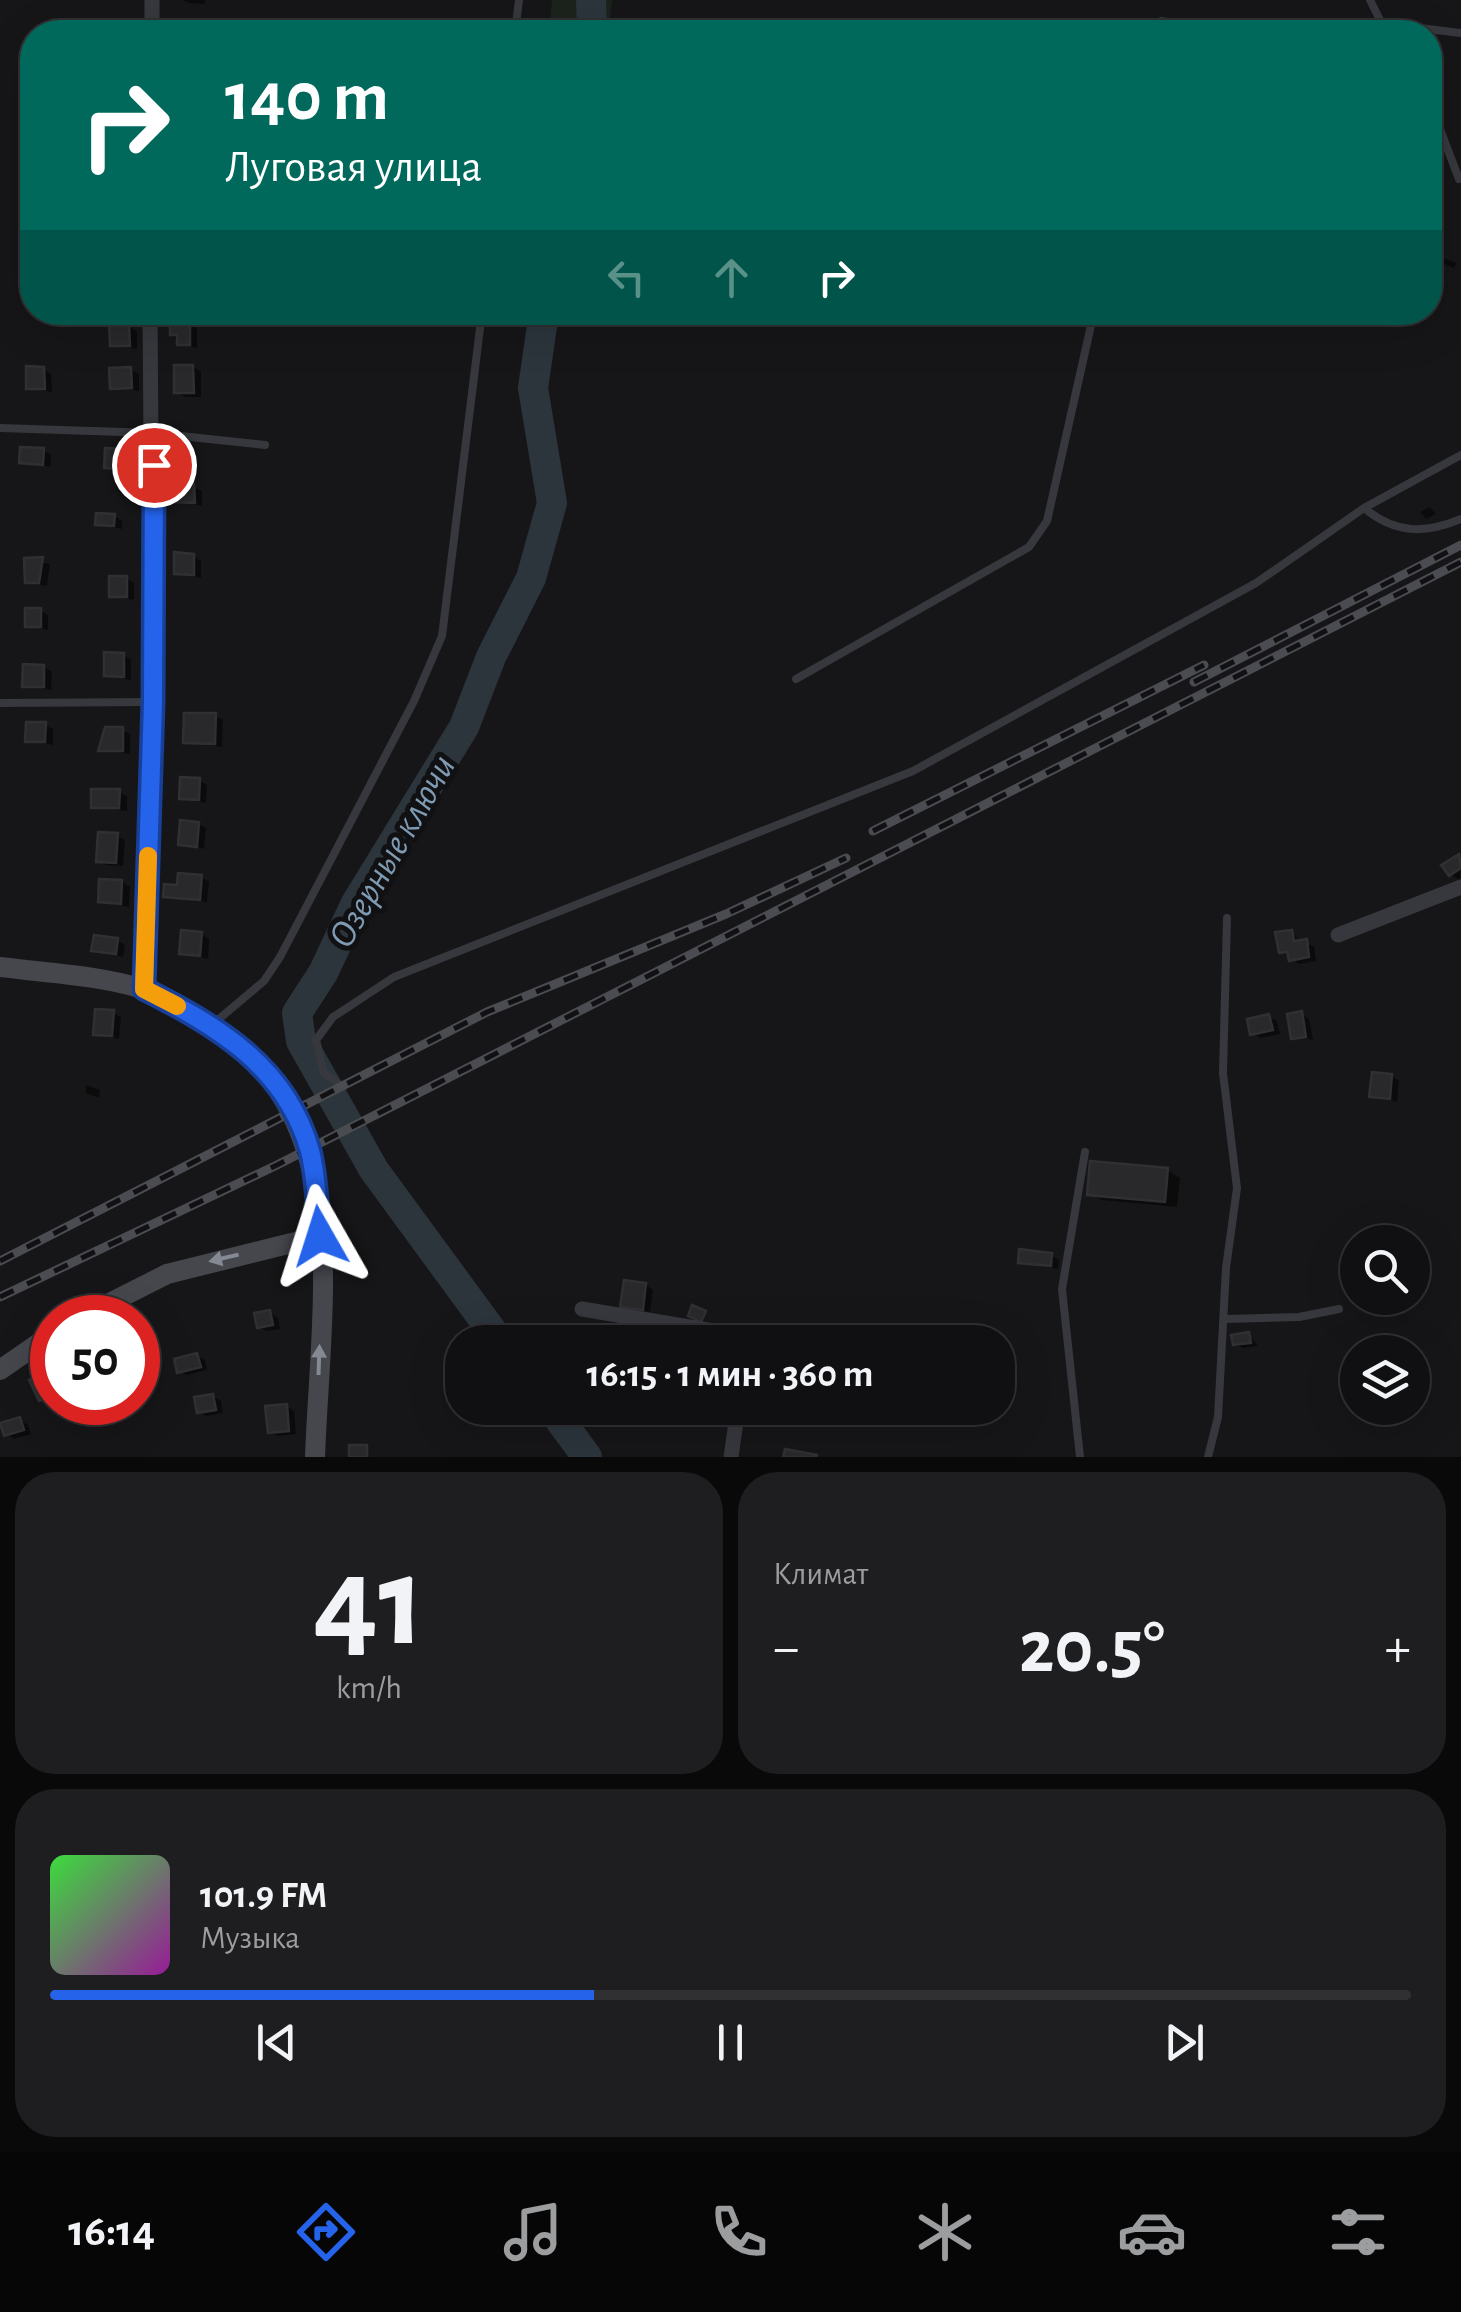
<!DOCTYPE html>
<html lang="ru">
<meta charset="utf-8">
<style>
body{margin:0;font-family:"Alegreya Sans",sans-serif;background:#1e1e20;color:#f1f3f6;height:100vh;display:flex;flex-direction:column;font-size:38px;white-space:nowrap}
*{box-sizing:border-box;margin:0}
p{font-size:32px;color:#9c9d9f}
.icon{flex:none;width:55px;height:55px;fill:none;stroke:currentColor;stroke-width:2;stroke-linecap:round;stroke-linejoin:round}
.map{position:relative;height:1457px;overflow:hidden}
.panel{display:flex;flex-direction:column;gap:15px;padding:15px;background:#09090a;flex:1}
.panel>*{flex:none}
.banner{position:absolute;left:20px;top:20px;width:1422px;height:305px;border-radius:40px;box-shadow:0 10px 40px #0002,0 0 0 2px #303032;background:#00695c;color:#fff;overflow:hidden}
.buttons{position:absolute;left:1340px;top:1225px;display:grid;gap:20px}
.buttons a{display:grid;place-items:center;width:90px;height:90px;border-radius:50%;background:#101012;box-shadow:0 10px 40px #0002,0 0 0 2px #303032;font-size:50px}
.speed{position:absolute;left:30px;top:1295px;display:flex;gap:20px;font-size:50px;font-weight:700;text-align:center}
.speed>*{display:grid;place-content:center;width:130px;height:130px;border-radius:50%;background:#101012;box-shadow:0 10px 40px #0002,0 0 0 2px #303032;line-height:1}
.speed .limit{border:15px solid #d22;background:#fff;color:#111}
.pin{position:absolute;display:grid;place-items:center;width:85px;height:85px;color:#fff;margin:-42px;border:5px solid #fff;border-radius:50%;box-shadow:0 2px 10px #0007}
.me{position:absolute;width:110px;margin:-55px;rotate:354deg;stroke-linejoin:round;filter:drop-shadow(0 0 8px #0008)}
.turn{display:flex;align-items:center;gap:35px;height:210px;padding:0 40px;font-size:45px}
.turn .icon{width:130px;height:130px;stroke-width:2.5}
.turn b{display:block;font-size:70px;line-height:85px}
.lanes{display:flex;align-items:center;height:95px;padding:0 40px;background:#0003;justify-content:center;gap:50px;direction:ltr}
.lanes .off{opacity:.35}
.big{font-size:75px;font-weight:700;line-height:1.1}
.panel .tile{flex:1;display:flex;flex-direction:column;justify-content:center;gap:15px;min-width:0;padding:0 35px;border-radius:40px;background:#1e1e20}
.panel .dial{align-items:center;gap:0}
.dial b{font-size:130px;line-height:1}
.song{display:flex;align-items:center;gap:30px}
.cover{width:120px;height:120px;border-radius:15px;background:linear-gradient(135deg,hsl(120 70% 55%),hsl(300 70% 35%))}
.played{height:10px;border-radius:5px;background:linear-gradient(90deg,#2563eb 40%,#303032 40%)}
.keys{display:flex;justify-content:space-around;direction:ltr}
.heat{display:flex;justify-content:space-between;align-items:center;font-size:55px;direction:ltr}
.panel .tiles{flex:1;display:grid;gap:15px;grid-template-columns:1fr 1fr}
.tile:last-child{grid-column:span 2}
.trip{position:absolute;left:445px;top:1325px;width:570px;height:100px;border-radius:40px;background:#101012;box-shadow:0 10px 40px #0002,0 0 0 2px #303032;font-weight:700;line-height:100px;text-align:center}
.tab-bar{display:flex;height:160px;justify-content:space-around;align-items:center;background:#060607;color:#9c9d9f}
.tab-bar .icon{width:70px;height:70px}
.tab-bar .active{color:#2563eb}
.tab-bar b{font-size:45px;color:#f1f3f6}
.map>svg:first-child{display:block}
</style>
<div class="map">
<svg width="1461" height="1457" viewBox="0 0 1461 1457">
<rect width="100%" height="100%" fill="#161618"/>
<path fill="#1c231d" d="M552 0H612L608 32H549Z"/>
<path fill="#0007" d="M183 0H205V4L189 3Z
M1441 257 1456 263 1454 268 1440 262Z
M189 323 197 328V348L180 344 172 334Z
M129 326 137 331V349L112 345Z
M193 367 201 372V397H185L177 392Z
M43 369 51 374 52 392 29 388Z
M131 370 139 374V391L112 387Z
M43 450 51 455 50 467 22 462Z
M126 451 134 456 133 472 106 467Z
M194 487 202 491V506L173 501Z
M1430 507 1436 514 1426 519 1420 512Z
M114 516 122 521V529L98 524Z
M193 556 201 561V578L177 573Z
M26 560 50 564 47 586 27 582Z
M127 579 134 583V600L111 595Z
M41 611 48 615V630L27 625Z
M124 655 131 660V680L106 675Z
M44 667 52 672 51 690 25 685Z
M215 716 223 720 222 747 186 741Z
M45 725 53 729V745L28 740Z
M122 730 130 734V754L101 750Z
M199 780 207 785 206 803 182 798Z
M119 792 127 796V811L94 806Z
M198 824 206 828 204 849 181 843Z
M117 836 125 840 123 866 106 865 98 860Z
M1459 857 1461 877 1458 879 1450 874Z
M201 877 209 882 207 902 166 896Z
M122 882 130 887 129 907 101 901Z
M1292 932 1301 943 1314 946 1316 961 1299 964 1281 952Z
M201 934 209 939 208 959 181 953Z
M117 940 125 945 123 957 94 949Z
M113 1013 121 1017 119 1039 95 1033Z
M1301 1014 1309 1019 1313 1040 1294 1037Z
M1269 1017 1277 1021 1280 1034 1260 1038 1253 1033Z
M1392 1076 1399 1081 1397 1102 1372 1095Z
M86 1085 100 1090 99 1098 86 1093Z
M1167 1170 1180 1178 1177 1207 1102 1200 1090 1193Z
M1051 1255 1059 1260 1058 1269 1020 1261Z
M646 1285 653 1290 650 1312 623 1305Z
M1354 1288 1358 1298H1369V1309L1354 1304Z
M270 1313 278 1318 280 1329 267 1331 259 1327Z
M1248 1334 1258 1346 1243 1348 1235 1344Z
M197 1356 205 1360 207 1370 187 1375 179 1371Z
M45 1376 52 1380V1402L49 1404 41 1399Z
M213 1396 221 1401 223 1413 207 1416 199 1412Z
M286 1406 294 1411 296 1434 278 1436 270 1432Z
M700 1408H725L717 1419Z
M748 1408H768L765 1427 746 1421Z
M20 1420 28 1425 31 1434 14 1439 6 1434Z"/>
<g fill="none" stroke-linecap="round" stroke-linejoin="round">
<path stroke="#2c353c" stroke-width="30" d="M591 0 592 32
M500 1342 374 1170 301 1041 297 1013 323 973 356 903 464 727 491 657 531 578 552 503 533 388 544 312
M551 1408 587 1457"/>
</g>
<path fill="#29292c" stroke="#303034" stroke-width="2.5" d="M170 321H190V345H177V335H170Z
M109 324H129L130 346H110Z
M174 365H193L194 393H174Z
M26 366 44 367 45 389H26Z
M131 367 132 388 110 389 109 368Z
M20 447 44 448 43 465 19 463Z
M105 448 126 449V469L104 468Z
M171 484H194L195 503 171 502Z
M96 513 115 514 114 526 95 525Z
M174 552 194 554V575L174 574Z
M43 557 39 583H25L24 558Z
M109 576H127V597H109Z
M25 608H41V627H25Z
M104 652 124 653V677L104 676Z
M23 664 44 665V687H22Z
M184 713H216L215 744 183 743Z
M26 722H46L45 742H25Z
M105 727H123V751H98Z
M180 777 200 778 199 800 179 799Z
M91 789H120L119 808H91Z
M180 820 199 822 197 847 178 845Z
M98 832 118 833 116 863 96 862Z
M1459 854 1461 868 1449 876 1441 865Z
M178 873 202 875 200 900 163 897 164 884 177 885Z
M99 879 122 880 121 904 98 902Z
M181 930 202 932 200 956 179 954Z
M1292 930 1294 941 1307 939 1309 957 1289 961 1287 952 1279 953 1275 932Z
M94 935 118 938 116 954 91 951Z
M95 1009 114 1010 112 1036 93 1035Z
M1302 1011 1306 1037 1291 1039 1287 1014Z
M1269 1014 1273 1030 1250 1035 1247 1019Z
M1372 1072 1392 1074 1390 1099 1369 1097Z
M1090 1161 1168 1168 1165 1202 1087 1195Z
M1019 1249 1052 1253 1051 1266 1018 1263Z
M624 1280 646 1283 643 1310 620 1307Z
M692 1305 706 1311 701 1322 688 1316Z
M270 1310 273 1325 257 1328 254 1313Z
M1249 1332 1251 1343 1233 1345 1231 1335Z
M197 1353 201 1367 177 1373 174 1359Z
M45 1373 52 1395 39 1401 29 1380Z
M213 1394 216 1410 197 1413 194 1397Z
M287 1404 289 1431 268 1433 265 1406Z
M745 1408H760L758 1424 743 1422Z
M20 1417 24 1430 4 1436 0 1423Z
M349 1445H367V1457H349Z
M785 1449 817 1455 816 1457H783Z"/>
<g fill="none" stroke-linecap="round" stroke-linejoin="round">
<path stroke="#37383d" stroke-width="8" d="M1370 0 1386 32
M515 32 519 0
M1154 32 1161 21 1244 32
M1371 32 1379 23 1461 33
M1430 103 1459 179
M1430 180 1443 144
M1374 319 1375 312
M0 428 153 433 265 445
M1364 508C1395 534 1425 534 1461 519
M796 679 1029 547 1047 521 1094 312
M0 703 153 702
M213 1024 264 981 280 957 414 701 442 636 482 312
M343 1087 324 1073 316 1040 333 1017 394 977 913 771 1256 583 1364 508 1461 455
M1225 1319 1299 1317 1339 1309
M1080 1457 1062 1289 1085 1152
M1208 1457 1218 1417 1226 1268 1237 1188 1223 1073 1227 918"/>
<path stroke="#37383d" stroke-width="15" d="M152 32V0
M1338 935 1461 887
M144 989 153 702 150 312
M582 1309 719 1332 734 1342
M731 1457 738 1408"/>
<path stroke="#45474d" stroke-width="20" d="M0 967C46 973 98 975 143 989 157 993 171 1003 184 1009 361 1099 321 1290 315 1457
M80 1318 167 1274 320 1236
M0 1370 52 1334"/>
<defs>
<path id="rail" d="M1194 682 1461 545
M873 831 1204 665
M0 1261 487 1012 726 914 846 858
M0 1297 277 1165 1461 562"/>
</defs>
<use href="#rail" stroke="#4a4c52" stroke-width="9"/>
<use href="#rail" stroke="#111113" stroke-width="5" stroke-dasharray="15" stroke-linecap="butt"/>
</g>
<defs><path id="oneway-solid" d="M-6-.8H1V-3.2L6.5 0L1 3.2V.8H-6Z" transform="scale(2.5)"/></defs>
<g fill="#858993">
<use href="#oneway-solid" transform="translate(224 1258) rotate(167)"/>
<use href="#oneway-solid" transform="translate(319 1360) rotate(-88)"/>
</g>
<g fill="none" stroke-linecap="round" stroke-linejoin="round">
<defs>
<path id="route" d="M154 465 153 702 144 989C217 1026 286 1066 310 1151 317 1178 317 1209 320 1236"/>
</defs>
<use href="#route" stroke="#184099" stroke-width="25"/>
<use href="#route" stroke="#2563eb" stroke-width="18"/>
<path stroke="#f59e0b" stroke-width="18" d="M148 856 144 989 177 1006"/>
</g>
<g text-anchor="middle" stroke-width="10" stroke-linejoin="round" paint-order="stroke">
<g font-size="38" font-style="italic" fill="#7f9bb3" stroke="#111113">
<text transform="translate(391 851) rotate(-60)" y="13">Озерные ключи</text>
</g>
</g>
</svg>
<div class="buttons">
<a><svg class="icon" aria-label="search" viewBox="0 0 24 24"><circle cx="10" cy="10" r="6"/><path d="M15 15l6 6"/></svg></a>
<a><svg class="icon" aria-label="layers" viewBox="0 0 24 24"><path d="M12 4l9 5-9 5-9-5zM3 14l9 5 9-5"/></svg></a>
</div>
<div class="speed"><div class="limit">50</div></div>
<div class="pin" style="left:154px;top:465px;background:#d93025"><svg class="icon" aria-label="arrive" viewBox="0 0 24 24"><path d="M6 21V4h12l-3 4 3 4H6"/></svg></div>
<svg class="me" style="left:320px;top:1236px" viewBox="-20 -20 40 40"><path d="M0-17L14 15 0 8-14 15z" fill="#2563eb" stroke="#fff" stroke-width="4"/></svg>
<div class="trip">16:15 · 1 мин · 360 m</div>
<div class="banner">
<div class="turn"><svg class="icon" aria-label="right" viewBox="0 0 24 24"><path d="M7 20v-9h11M14 6l5 5-5 5"/></svg><div><b>140 m</b>Луговая улица</div></div>
<div class="lanes"><svg class="icon off" aria-label="left" viewBox="0 0 24 24"><path d="M17 20v-9H6M10 6l-5 5 5 5"/></svg><svg class="icon off" aria-label="ahead" viewBox="0 0 24 24"><path d="M12 20V5M6 11l6-6 6 6"/></svg><svg class="icon" aria-label="right" viewBox="0 0 24 24"><path d="M7 20v-9h11M14 6l5 5-5 5"/></svg></div>
</div>
</div>
<section class="panel">
<div class="tiles">
<div class="tile dial"><b>41</b><p>km/h</p></div>
<div class="tile"><p>Климат</p>
<div class="heat"><a>−</a><b class="big">20.5°</b><a>+</a></div>
</div>
<div class="tile">
<div class="song"><i class="cover"></i><div><b>101.9 FM</b><p>Музыка</p></div></div>
<div class="played"></div>
<div class="keys"><svg class="icon" aria-label="previous" viewBox="0 0 24 24"><path d="M18 5L8 12l10 7zM5 5v14"/></svg><svg class="icon" aria-label="pause" viewBox="0 0 24 24"><path d="M8 5v14M16 5v14"/></svg><svg class="icon" aria-label="next" viewBox="0 0 24 24"><path d="M6 5l10 7-10 7zM19 5v14"/></svg></div>
</div>
</div>
</section>
<nav class="tab-bar">
<b>16:14</b>
<svg class="icon active" aria-label="directions" viewBox="0 0 24 24"><path d="M12 3l9 9-9 9-9-9zM9 14v-3h6M13 9l2 2-2 2"/></svg>
<svg class="icon" aria-label="music" viewBox="0 0 24 24"><path d="M9 18V5l10-2v13"/><circle cx="6" cy="18" r="3"/><circle cx="16" cy="16" r="3"/></svg>
<svg class="icon" aria-label="phone" viewBox="0 0 24 24"><path d="M5 4h4l2 5-3 2q2 4 5 5l2-3 5 2v4C11 20 4 13 5 4z"/></svg>
<svg class="icon" aria-label="climate" viewBox="0 0 24 24"><path d="M12 3v18M4 7l16 10M4 17L20 7"/></svg>
<svg class="icon" aria-label="car" viewBox="0 0 24 24"><path d="M5 17H2v-5l4-1 3-4h7l3 4 3 1v5h-3M9 17h6M6 11h13"/><circle cx="7" cy="17" r="2"/><circle cx="17" cy="17" r="2"/></svg>
<svg class="icon" aria-label="filters" viewBox="0 0 24 24"><path d="M4 7h16M4 17h16"/><circle cx="9" cy="7" r="2"/><circle cx="15" cy="17" r="2"/></svg>
</nav>
